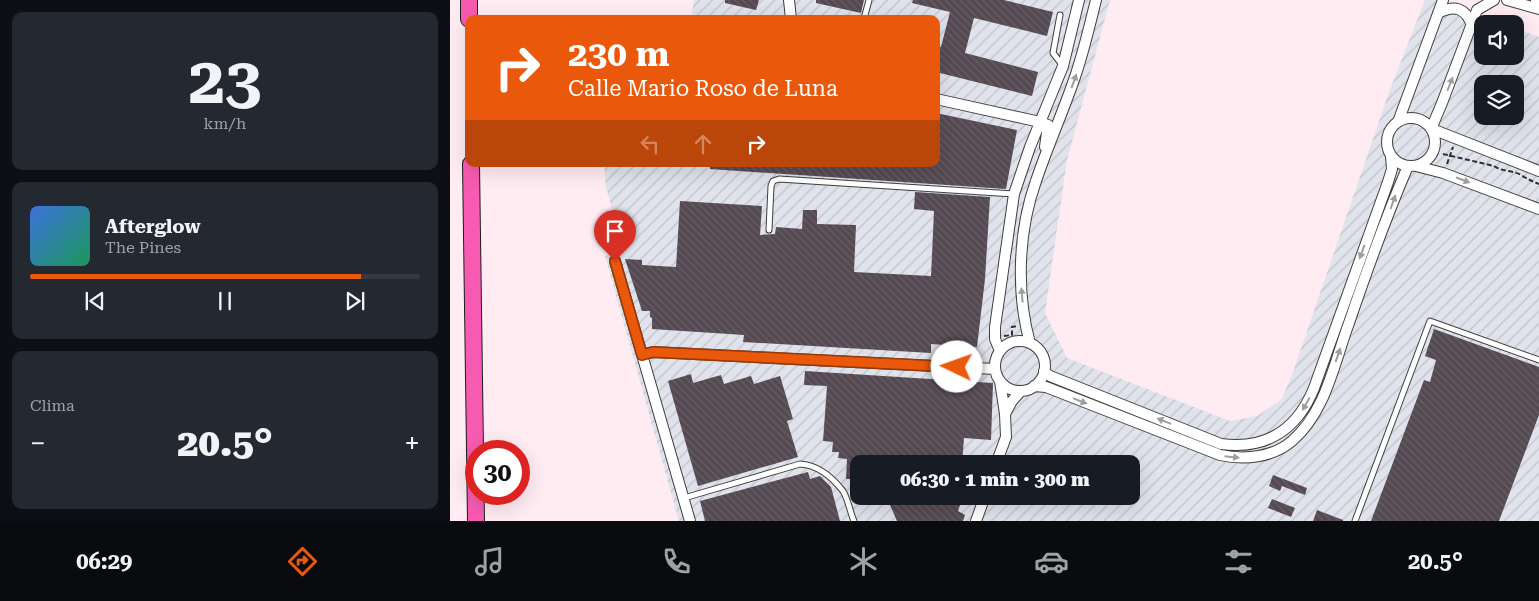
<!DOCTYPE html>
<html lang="es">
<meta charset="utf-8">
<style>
body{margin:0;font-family:"Roboto Serif",serif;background:#242831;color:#f1f3f6;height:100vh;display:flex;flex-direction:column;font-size:19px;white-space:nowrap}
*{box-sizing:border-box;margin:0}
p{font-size:16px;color:#9ea1a6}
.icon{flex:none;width:28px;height:28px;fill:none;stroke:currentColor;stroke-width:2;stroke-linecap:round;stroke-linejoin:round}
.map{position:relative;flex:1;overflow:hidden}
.side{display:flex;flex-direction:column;gap:12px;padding:12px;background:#0d0f14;width:450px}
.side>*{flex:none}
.guide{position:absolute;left:15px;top:15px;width:475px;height:152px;border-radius:10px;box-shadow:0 5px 20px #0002;background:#ea580c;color:#fff;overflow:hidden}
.fabs{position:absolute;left:1024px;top:15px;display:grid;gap:10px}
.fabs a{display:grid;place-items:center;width:50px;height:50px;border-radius:10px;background:#171b24;box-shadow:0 5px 20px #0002;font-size:25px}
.speed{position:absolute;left:15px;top:440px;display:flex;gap:10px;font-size:25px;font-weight:700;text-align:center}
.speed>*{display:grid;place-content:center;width:65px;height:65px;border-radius:50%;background:#171b24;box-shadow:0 5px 20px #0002;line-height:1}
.speed .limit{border:8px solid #d22;background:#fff;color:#111}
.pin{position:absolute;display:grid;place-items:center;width:42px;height:42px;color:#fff;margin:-51px -21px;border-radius:50% 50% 50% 0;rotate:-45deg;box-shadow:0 0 5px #0007}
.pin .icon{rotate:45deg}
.me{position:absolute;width:55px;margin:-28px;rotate:273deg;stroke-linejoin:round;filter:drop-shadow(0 0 4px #0008)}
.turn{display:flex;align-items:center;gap:18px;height:105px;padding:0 20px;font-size:22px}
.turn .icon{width:65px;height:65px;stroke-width:2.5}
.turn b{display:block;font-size:35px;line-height:42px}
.lanes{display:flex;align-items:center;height:48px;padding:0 20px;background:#0003;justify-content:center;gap:25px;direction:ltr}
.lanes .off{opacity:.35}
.big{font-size:38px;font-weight:800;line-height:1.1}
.side .tile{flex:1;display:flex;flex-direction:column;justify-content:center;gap:8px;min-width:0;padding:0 18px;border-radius:10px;background:#242831}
.side .dial{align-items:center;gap:0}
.dial b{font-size:65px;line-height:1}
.song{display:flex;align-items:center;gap:15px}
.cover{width:60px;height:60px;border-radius:8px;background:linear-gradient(135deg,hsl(220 70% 55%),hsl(150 70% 35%))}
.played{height:5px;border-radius:2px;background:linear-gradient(90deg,#ea580c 85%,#363941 85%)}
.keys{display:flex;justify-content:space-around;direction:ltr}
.heat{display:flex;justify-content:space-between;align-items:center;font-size:28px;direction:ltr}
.trip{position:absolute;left:400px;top:455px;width:290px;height:50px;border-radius:10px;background:#171b24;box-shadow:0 5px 20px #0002;font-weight:800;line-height:50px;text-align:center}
.dock{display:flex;height:80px;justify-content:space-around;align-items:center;background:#090b0e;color:#9ea1a6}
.dock .icon{width:35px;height:35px}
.dock .selected{color:#ea580c}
.dock b{font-size:22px;color:#f1f3f6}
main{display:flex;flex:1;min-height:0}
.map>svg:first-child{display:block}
</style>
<main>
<section class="side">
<div class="tile dial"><b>23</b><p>km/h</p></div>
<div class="tile">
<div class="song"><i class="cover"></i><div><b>Afterglow</b><p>The Pines</p></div></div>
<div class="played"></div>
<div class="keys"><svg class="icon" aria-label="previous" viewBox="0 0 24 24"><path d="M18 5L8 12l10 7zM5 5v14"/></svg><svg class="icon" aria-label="pause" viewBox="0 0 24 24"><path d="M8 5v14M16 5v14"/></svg><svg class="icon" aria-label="next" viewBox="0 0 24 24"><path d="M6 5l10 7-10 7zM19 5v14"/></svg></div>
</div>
<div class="tile"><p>Clima</p>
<div class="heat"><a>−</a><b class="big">20.5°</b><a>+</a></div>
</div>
</section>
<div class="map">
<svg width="1089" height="521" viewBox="0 0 1089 521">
<defs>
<pattern id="industrial-furrows" width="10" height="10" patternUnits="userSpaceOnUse" patternTransform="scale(1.25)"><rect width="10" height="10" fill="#e0e3eb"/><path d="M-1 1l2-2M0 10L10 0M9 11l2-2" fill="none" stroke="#bfc2c8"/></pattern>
<pattern id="building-back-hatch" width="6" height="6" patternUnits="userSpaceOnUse" patternTransform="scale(1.25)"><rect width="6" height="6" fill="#554952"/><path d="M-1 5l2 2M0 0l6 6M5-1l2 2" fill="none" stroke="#685f66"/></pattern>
</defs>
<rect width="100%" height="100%" fill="#ffecf3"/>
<path fill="url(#industrial-furrows)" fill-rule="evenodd" d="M244 0H660L617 160 595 313 617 358 780 421 807 416 832 399 844 369 939 92 975 0H990L1054 24H1032V56H1065V28L1089 37V521H229L155 256 174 252 156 187 154 164H486V19H241ZM1032 84H1065V116H1032ZM409 464H681V496H409Z"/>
<path fill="url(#building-back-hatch)" d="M275 0H309L306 10 275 3Z
M366 0H414L411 13 366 3Z
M463 0H554L603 12 597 36 524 18 515 53 588 72 582 96 486 72V46L491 47 500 12 462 3Z
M486 113 567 130 556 189 260 169V164H486Z
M465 192 540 197 535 279 527 347 481 344V353L293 342 294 335 202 329V318L200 317V311H192L175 259 192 260V265L226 267 230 201 312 206 310 235 325 234 326 227 352 229 353 210H367V224L406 225 404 272 481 276 484 211 464 209Z
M984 329 1089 367V415L1049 521H921L974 380 980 382 986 360 975 356Z
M355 371 543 383 541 440 514 438 512 464 431 462V464H409V479H396L397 459 388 458 389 452H382L383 442 373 441 377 386 354 385Z
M241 374 243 383 271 375 274 384 301 376 304 384 330 376 343 419 337 421 348 457 248 486 218 381Z
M358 472 360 479 370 476 381 487 390 521H255L250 501Z
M823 475 857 488 855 495 832 486 830 491 819 486Z
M436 496H513L508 511 515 515 513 521H447Z
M822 499 845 508 841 517 818 508Z
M867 510 893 520V521H863Z"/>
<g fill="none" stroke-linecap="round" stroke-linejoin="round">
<defs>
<path id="service" d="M610 15 603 53 613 66
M414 19 419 0
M319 230 321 186 323 181 329 179 564 194
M234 498 350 464C368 465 382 477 393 491 398 499 400 512 404 521
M905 521 980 321 1089 360"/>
<path id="minor" d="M339 0 341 19
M1057 0 1089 9
M1086 0 1089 1
M988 13C1004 5 1016 7 1022 26
M486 99 590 122 598 125 595 147
M937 142a24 24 0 1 1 48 0a24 24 0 1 1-48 0Z
M948 122 993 0
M981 129 992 103 1027 10 1044 0
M982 130 987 131 1089 171
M966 166 993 173 1089 209
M165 261 240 521
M545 366a25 25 0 1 1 50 0a25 25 0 1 1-50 0Z
M580 343C566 293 568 231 586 181 598 145 614 110 626 74 634 50 640 24 646 0
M550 351 545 339V327L564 194 580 147 613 66 629 0
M192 355 203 352 545 369
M594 371 600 376 771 444C816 450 847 430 864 388L938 182 942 169 941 156
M584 386 596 387 770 455C794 460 822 458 842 441 876 412 884 363 899 323 917 270 936 217 958 166
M555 414 562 401 571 391
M546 464 556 437 555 414 550 381
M526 521 535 496"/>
<path id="trunk" d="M19 0V19
M21 164 26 521"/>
</defs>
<use href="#service" stroke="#3f3f3f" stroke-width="7"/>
<use href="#minor" stroke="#3f3f3f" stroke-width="12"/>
<use href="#trunk" stroke="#1d1d1d" stroke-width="18"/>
<path stroke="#2e2e2e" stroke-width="2" stroke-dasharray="5 2.5" stroke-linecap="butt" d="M993 154 1044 166C1052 172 1063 170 1071 175 1077 179 1082 181 1089 184
M997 164 1003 147
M554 336 562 335V327L567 326"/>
<use href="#service" stroke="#fff" stroke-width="5"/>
<use href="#minor" stroke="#fff" stroke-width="10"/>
<use href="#trunk" stroke="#f75bb1" stroke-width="16"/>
</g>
<defs><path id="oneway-solid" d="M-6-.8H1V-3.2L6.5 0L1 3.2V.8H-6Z" transform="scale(1.25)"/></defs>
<g fill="#9e9e9e">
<use href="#oneway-solid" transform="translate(624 81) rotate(-70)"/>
<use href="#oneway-solid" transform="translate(1000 84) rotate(-69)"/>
<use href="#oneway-solid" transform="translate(1013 180) rotate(21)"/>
<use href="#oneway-solid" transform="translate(943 202) rotate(-70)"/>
<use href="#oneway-solid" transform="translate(912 252) rotate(110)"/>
<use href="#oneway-solid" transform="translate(572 295) rotate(-95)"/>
<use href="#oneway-solid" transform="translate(888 355) rotate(-71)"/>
<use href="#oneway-solid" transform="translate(630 401) rotate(22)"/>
<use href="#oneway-solid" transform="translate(856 404) rotate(119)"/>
<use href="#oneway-solid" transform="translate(714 421) rotate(-158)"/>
<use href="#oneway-solid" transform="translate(782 457) rotate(6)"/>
</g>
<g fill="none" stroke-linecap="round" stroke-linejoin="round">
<defs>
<path id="route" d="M165 261 192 355 203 352 507 367"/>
</defs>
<use href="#route" stroke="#983908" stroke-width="12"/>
<use href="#route" stroke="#ea580c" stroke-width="9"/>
</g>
</svg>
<div class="fabs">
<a><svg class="icon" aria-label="sound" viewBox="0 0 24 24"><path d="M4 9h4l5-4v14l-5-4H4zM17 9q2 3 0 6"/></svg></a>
<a><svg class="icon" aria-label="layers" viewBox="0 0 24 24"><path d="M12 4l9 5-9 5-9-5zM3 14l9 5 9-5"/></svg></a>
</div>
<div class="speed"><div class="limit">30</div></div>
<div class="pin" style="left:165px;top:261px;background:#d93025"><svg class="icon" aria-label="arrive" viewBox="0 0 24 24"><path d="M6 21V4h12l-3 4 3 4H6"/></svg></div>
<svg class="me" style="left:507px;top:367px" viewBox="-20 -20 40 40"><circle r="19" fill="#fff"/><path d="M0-13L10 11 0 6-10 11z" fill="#ea580c"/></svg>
<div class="trip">06:30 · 1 min · 300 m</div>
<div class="guide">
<div class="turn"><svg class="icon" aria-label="right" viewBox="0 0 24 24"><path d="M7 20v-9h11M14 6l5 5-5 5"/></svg><div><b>230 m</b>Calle Mario Roso de Luna</div></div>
<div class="lanes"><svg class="icon off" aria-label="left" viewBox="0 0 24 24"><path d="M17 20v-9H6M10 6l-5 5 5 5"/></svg><svg class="icon off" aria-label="ahead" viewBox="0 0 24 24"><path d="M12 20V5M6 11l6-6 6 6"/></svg><svg class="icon" aria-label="right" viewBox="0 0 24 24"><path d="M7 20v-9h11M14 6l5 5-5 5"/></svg></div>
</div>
</div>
</main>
<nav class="dock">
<b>06:29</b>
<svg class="icon selected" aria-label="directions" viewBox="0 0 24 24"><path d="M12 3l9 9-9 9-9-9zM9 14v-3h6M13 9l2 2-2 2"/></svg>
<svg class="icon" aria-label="music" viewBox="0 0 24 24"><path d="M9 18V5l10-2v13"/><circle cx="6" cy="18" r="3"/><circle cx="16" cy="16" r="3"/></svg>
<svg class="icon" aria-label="phone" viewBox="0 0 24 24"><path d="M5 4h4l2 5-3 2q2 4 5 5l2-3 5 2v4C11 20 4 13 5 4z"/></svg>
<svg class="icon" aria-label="climate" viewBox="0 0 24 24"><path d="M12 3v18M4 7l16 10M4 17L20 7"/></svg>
<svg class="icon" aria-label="car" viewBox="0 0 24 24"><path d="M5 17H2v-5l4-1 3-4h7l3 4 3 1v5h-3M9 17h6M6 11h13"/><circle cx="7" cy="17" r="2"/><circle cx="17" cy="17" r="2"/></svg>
<svg class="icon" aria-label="filters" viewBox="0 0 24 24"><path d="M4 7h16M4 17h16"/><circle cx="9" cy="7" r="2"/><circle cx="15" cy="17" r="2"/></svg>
<b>20.5°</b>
</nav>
